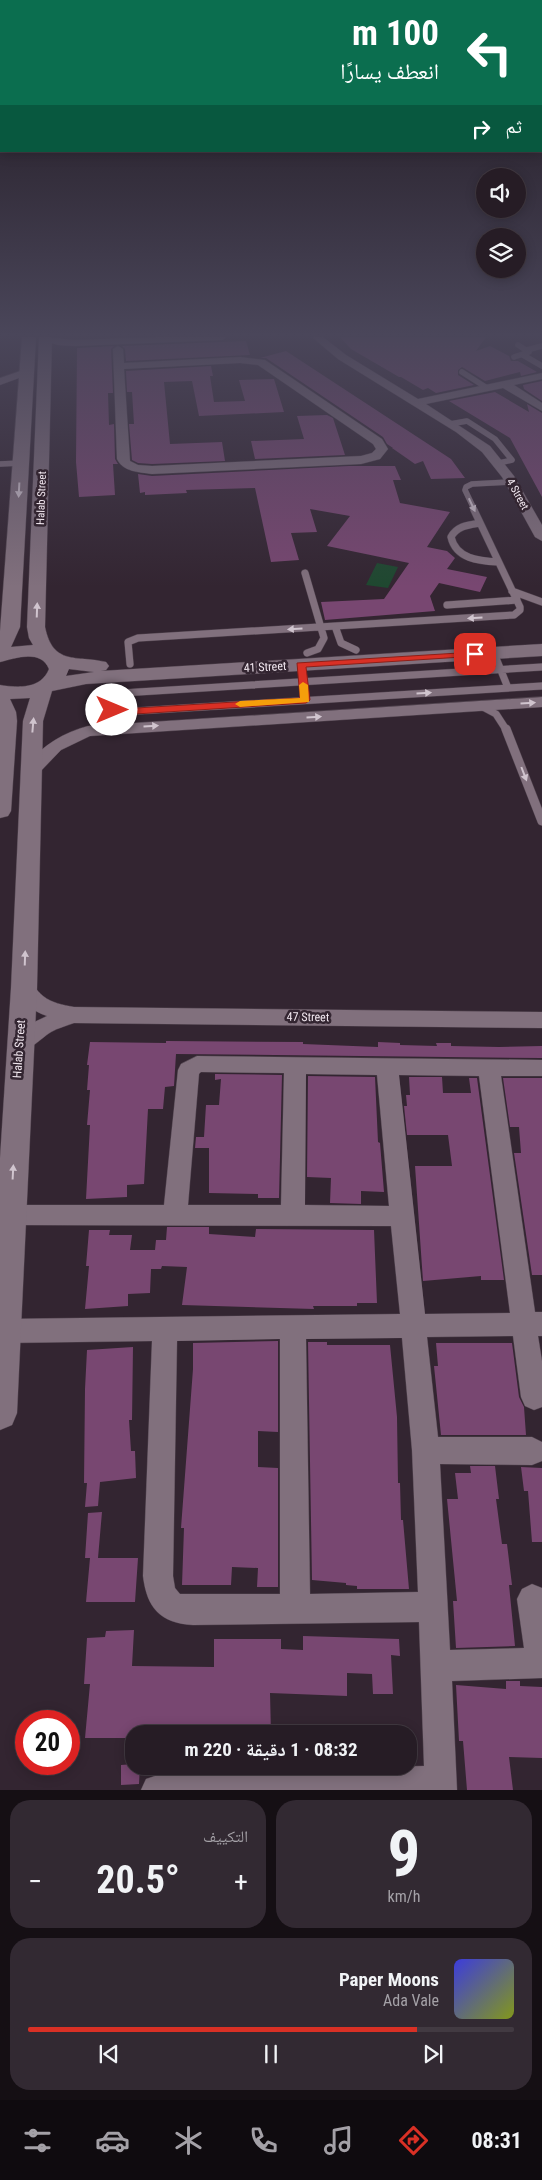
<!DOCTYPE html>
<html lang="ar">
<meta charset="utf-8">
<style>
body{margin:0;font-family:"Roboto Condensed","Noto Naskh Arabic",sans-serif;background:#322932;color:#f1f3f6;direction:rtl;height:100vh;display:flex;flex-direction:column;font-size:19px;white-space:nowrap}
*{box-sizing:border-box;margin:0}
p{font-size:16px;color:#a4a1a7}
.icon{flex:none;width:28px;height:28px;fill:none;stroke:currentColor;stroke-width:2;stroke-linecap:round;stroke-linejoin:round}
.map{position:relative;height:1790px;overflow:hidden;direction:ltr}
.sheet{display:flex;flex-direction:column;gap:10px;padding:10px;background:#150f14;flex:1}
.sheet>*{flex:none}
.guide{position:absolute;left:0px;top:0px;width:542px;height:152px;box-shadow:0 2px 12px #0003,0 0 0 1px #423a42;direction:rtl;background:#0b6e4f;color:#fff;overflow:hidden}
.fabs{position:absolute;left:476px;top:168px;display:grid;gap:10px}
.fabs a{display:grid;place-items:center;width:50px;height:50px;border-radius:50%;background:#261c25;box-shadow:0 2px 12px #0003,0 0 0 1px #423a42;font-size:25px}
.speed{position:absolute;left:15px;top:1710px;display:flex;gap:10px;font-size:25px;font-weight:700;text-align:center}
.speed>*{display:grid;place-content:center;width:65px;height:65px;border-radius:50%;background:#261c25;box-shadow:0 2px 12px #0003,0 0 0 1px #423a42;line-height:1}
.speed .limit{border:8px solid #d22;background:#fff;color:#111}
.pin{position:absolute;display:grid;place-items:center;width:42px;height:42px;color:#fff;margin:-21px;border-radius:10px;box-shadow:0 2px 8px #0006}
.me{position:absolute;width:55px;margin:-28px;rotate:90deg;stroke-linejoin:round;filter:drop-shadow(0 0 4px #0008)}
.turn{display:flex;align-items:center;gap:18px;height:105px;padding:0 20px;font-size:22px}
.turn .icon{width:65px;height:65px;stroke-width:2.5}
.turn b{display:block;font-size:35px;line-height:42px}
.then{display:flex;align-items:center;height:48px;padding:0 20px;background:#0003;gap:10px;font-size:19px}
.big{font-size:38px;font-weight:700;line-height:1.1}
.sheet .card{flex:1;display:flex;flex-direction:column;justify-content:center;gap:8px;min-width:0;padding:0 18px;border-radius:20px;background:#322932}
.sheet .dial{align-items:center;gap:0}
.dial b{font-size:65px;line-height:1}
.song{display:flex;align-items:center;gap:15px}
.cover{width:60px;height:60px;border-radius:8px;background:linear-gradient(135deg,hsl(240 70% 55%),hsl(70 70% 35%))}
.played{height:5px;border-radius:2px;background:linear-gradient(90deg,#d93025 80%,#423a42 80%)}
.keys{display:flex;justify-content:space-around;direction:ltr}
.heat{display:flex;justify-content:space-between;align-items:center;font-size:28px;direction:ltr}
.sheet .tiles{flex:1;display:grid;gap:10px;grid-template-columns:1fr 1fr}
.card:last-child{grid-column:span 2}
.trip{position:absolute;left:125px;top:1725px;width:292px;height:50px;border-radius:20px;background:#261c25;box-shadow:0 2px 12px #0003,0 0 0 1px #423a42;font-weight:700;line-height:50px;text-align:center;direction:rtl}
.tab-bar{display:flex;height:80px;justify-content:space-around;align-items:center;background:#0f0b0f;color:#a4a1a7}
.tab-bar .icon{width:35px;height:35px}
.tab-bar .selected{color:#d93025}
.tab-bar b{font-size:22px;color:#f1f3f6}
.map>svg:first-child{display:block}
</style>
<div class="map">
<svg width="542" height="1790" viewBox="0 0 542 1790">
<rect width="100%" height="100%" fill="#332531"/>
<path fill="#1f4830" d="M377 563 398 567 388 588 366 585Z"/>
<path fill="#784771" d="M340 337H486L476 351 490 346 509 356 511 361H518L537 372 521 376 520 372 485 381 462 367 458 370V375L474 385 436 393 428 388 423 390 401 377H399L351 349Z
M246 341 250 355 126 361 125 349 122 346Z
M114 346 111 349 113 393H108L109 425 114 424 115 459 118 464H113L115 495 79 497 76 462 77 348Z
M286 351 451 459 465 478 431 479 423 461 415 464 392 448H393L387 444 383 437 266 358H260Z
M211 366 213 376H210L214 402 245 401 239 380 274 379 284 412 199 416 192 381 164 382 170 444 222 442 225 461 152 464 138 463 132 460 129 424H134L132 392H127L126 371Z
M542 381V401L524 389 523 385Z
M495 392 529 412 527 404 542 413V497L510 438 449 401Z
M327 415 333 418 345 455 255 459 251 441 304 439 297 416Z
M349 466H395L401 480H393L400 503 450 512 427 547 447 551 455 558 447 569 487 577 480 592 439 583 430 596 435 611 325 620 321 602 384 599 409 563 327 546 350 516 310 509 317 532 291 533 299 560 271 562 255 488 186 490 187 493 145 495V492L140 493 138 474 152 476Z
M166 1041 303 1042V1044L378 1047V1042L400 1043V1045L437 1046 436 1043H451V1046L499 1047 542 1046V1058L176 1054 174 1086 165 1087 163 1109H148L144 1184 127 1185V1197L86 1199 90 1125H87L90 1090H87L89 1065H87L90 1042 166 1043Z
M215 1074 282 1075 279 1198H258V1194L209 1193V1148H195L196 1137H204L206 1105H219L221 1079 215 1080Z
M308 1076 375 1077 378 1142 380 1143 384 1192 361 1191V1204L330 1203 331 1178 307 1177Z
M409 1077H442L443 1093H471L469 1078H477L504 1280H481V1276L423 1281 415 1166H452L448 1135H407L404 1106H407L406 1095H410Z
M503 1078H542V1275H532L514 1153H521L519 1127H510Z
M167 1227H209V1234L255 1237 256 1229 374 1230 377 1303H357V1306H313L314 1309 182 1305 187 1267 162 1266 161 1269H151L150 1293 128 1294V1306L85 1309 89 1266H86L89 1230H110L109 1235H132L130 1250H155L156 1240H166Z
M278 1341V1432L258 1431V1467L278 1468V1587H257L258 1568 232 1567 231 1585H182L184 1528H181L193 1369V1343Z
M308 1342H327V1345H390L397 1417 398 1483H400L401 1520H403L409 1589H357V1586L346 1585V1583L312 1580Z
M436 1343H512L519 1397 524 1407 526 1435H441L434 1366H438Z
M133 1347 132 1420H129L131 1451H135L136 1478 100 1482 98 1506 85 1507 87 1483H84L85 1389 87 1350Z
M470 1466H495L499 1499H496L502 1544H507L512 1585H509L515 1646 456 1648 453 1601H457L447 1499H458L455 1473H471Z
M521 1467 542 1468V1542H532L528 1491H524Z
M102 1512 98 1558H92H138L135 1602H86L90 1558H85L88 1513Z
M134 1630 132 1666 214 1667V1639H281V1649L303 1650V1636L399 1639 400 1656 391 1655 393 1694H373L372 1674 347 1673V1696L270 1693 271 1734H134V1738H85L90 1684H84L87 1638 105 1637 106 1631Z
M506 1681H520V1686L542 1687V1758L509 1757 513 1790H467L463 1741H459L456 1685 506 1689Z
M134 1764V1766H140L139 1784 121 1785V1765Z"/>
<g fill="none" stroke-linecap="round" stroke-linejoin="round">
<defs>
<path id="service-far2" d="M527 350 542 346
M523 355 542 366
M514 357 529 352 518 345
M462 372 487 388
M450 424 467 421 495 439 512 460 499 463
M0 464 21 463
M475 511 465 490 466 487 472 484 511 482"/>
<path id="service-far1" d="M480 523C468 525 457 526 451 537 456 559 479 561 498 562
M305 573 324 638 318 649 307 653
M512 591 542 602
M447 605 517 600
M335 626 341 643 356 650
M494 653 508 688
M130 664 128 642 138 638 514 615 520 610V607L474 510
M301 665 305 700
M542 667 122 693 112 695 105 702 107 707 120 712 542 686
M481 706 496 714 507 731"/>
<path id="service" d="M506 729 542 821"/>
<path id="minor" d="M42 337 75 340 158 337H227L222 340 75 346 58 345 42 340Z
M312 337H323L346 355 418 399 542 373V379L514 385 542 403V411L503 388 426 404 490 446 514 476 542 525V541L535 537 502 477 482 452 456 432 338 359Z
M118 346 123 349 124 363 240 357 265 360 382 439 388 449 380 459 361 464 152 474C139 472 123 472 117 459L113 349ZM240 363 258 365 373 444 376 449 372 453 361 456 152 466 138 465 130 461 124 369Z
M26 369 30 370 31 372 30 374 0 385V378Z
M542 697V707L90 736 61 750 36 776 30 777 24 776 22 772C37 749 61 733 88 726Z
M24 980C33 983 36 990 43 996 52 1003 63 1005 74 1007L542 1012V1028L74 1023C66 1026 58 1028 51 1032 38 1040 28 1055 12 1050L8 1044C15 1031 34 1022 47 1016 32 1011 22 1002 14 988L17 983Z
M197 1056 542 1060V1076H501L535 1312H542V1336H538L542 1361V1407L534 1410 525 1406 521 1397 513 1336 427 1337 438 1437H532L542 1442V1461L532 1465 440 1464 450 1650 524 1648 517 1599 522 1589 532 1584 542 1588V1678L452 1681 457 1790H141L146 1779 167 1772 424 1766 419 1622 193 1625C160 1623 147 1608 143 1576L152 1341 4 1343 0 1341V1321L4 1319 400 1314 391 1226 11 1225 3 1222 0 1217 3 1208 11 1205H164L178 1070 181 1064ZM201 1072 284 1073 281 1205H188L199 1074ZM306 1074 377 1075 389 1206 305 1205ZM399 1075 479 1076 510 1313 425 1314ZM402 1338 412 1450 418 1592 310 1594 306 1339ZM280 1339V1594H180L175 1588 173 1576 177 1341Z"/>
<path id="tertiary" d="M22 337H36L20 627 11 647 33 645 29 638 27 627 39 337H52L45 627C53 666 76 655 106 662L109 666 106 670 101 671 542 644V656L86 684 52 691 43 721 37 988 17 1413 12 1425 0 1430V1158L11 988 23 721 30 698 10 699 16 712 17 721 11 811 8 816 0 818V685C19 688 41 689 49 669 41 649 16 658 0 662V631ZM69 669 94 672 66 676Z"/>
</defs>
<use href="#service-far2" stroke="#4f424d" stroke-width="6"/>
<use href="#service-far1" stroke="#4f424d" stroke-width="8"/>
<use href="#service" stroke="#4f424d" stroke-width="10"/>
<use href="#minor" stroke="#4f424d" stroke-width="1"/>
<use href="#tertiary" stroke="#4f424d" stroke-width="1"/>
<use href="#service-far2" stroke="#81707d" stroke-width="5.5"/>
<use href="#service-far1" stroke="#81707d" stroke-width="7"/>
<use href="#service" stroke="#81707d" stroke-width="9"/>
<use href="#minor" fill="#81707d" fill-rule="evenodd"/>
<use href="#tertiary" fill="#81707d" fill-rule="evenodd"/>
</g>
<defs><path id="oneway-solid" d="M-6-.8H1V-3.2L6.5 0L1 3.2V.8H-6Z" transform="scale(1.25)"/></defs>
<g fill="#d0c4ce">
<use href="#oneway-solid" transform="translate(19 490) rotate(93)"/>
<use href="#oneway-solid" transform="translate(472 505) rotate(65)"/>
<use href="#oneway-solid" transform="translate(37 610) rotate(-88)"/>
<use href="#oneway-solid" transform="translate(475 618) rotate(177)"/>
<use href="#oneway-solid" transform="translate(295 629) rotate(177)"/>
<use href="#oneway-solid" transform="translate(424 693) rotate(-3)"/>
<use href="#oneway-solid" transform="translate(528 703) rotate(-4)"/>
<use href="#oneway-solid" transform="translate(314 717) rotate(-3)"/>
<use href="#oneway-solid" transform="translate(33 725) rotate(-85)"/>
<use href="#oneway-solid" transform="translate(151 726) rotate(-3)"/>
<use href="#oneway-solid" transform="translate(524 774) rotate(69)"/>
<use href="#oneway-solid" transform="translate(25 958) rotate(-88)"/>
<use href="#oneway-solid" transform="translate(13 1172) rotate(-87)"/>
</g>
<linearGradient id="sky" x2="0" y2="1"><stop stop-color="#1c141b"/><stop offset="0.57" stop-color="#4a465a"/><stop offset="1" stop-color="#4a465a" stop-opacity="0"/></linearGradient>
<rect width="542" height="587" fill="url(#sky)"/>
<path fill="#d93025" stroke="#8d1f18" d="M475 652 480 654 478 656 306 667 310 700 306 703 120 715 107 710 112 707 120 709 300 698 297 663Z"/>
<path fill="#f59e0b" d="M303 682 308 685 309 702 240 707 235 704 240 701 300 698 299 685Z"/>
<g text-anchor="middle" stroke-width="5" stroke-linejoin="round" paint-order="stroke">
<g font-size="11" fill="#f2e8f0" stroke="#332531">
<text transform="translate(518 494) rotate(61)" y="4">4 Street</text>
<text transform="translate(41 498) rotate(-88)" y="4">Halab Street</text>
</g>
<g font-size="12" fill="#f2e8f0" stroke="#332531">
<text transform="translate(265 667) rotate(-3)" y="4">41 Street</text>
<text transform="translate(308 1017) rotate(1)" y="4">47 Street</text>
<text transform="translate(19 1049) rotate(-86)" y="4">Halab Street</text>
</g>
</g>
</svg>
<div class="fabs">
<a><svg class="icon" aria-label="sound" viewBox="0 0 24 24"><path d="M4 9h4l5-4v14l-5-4H4zM17 9q2 3 0 6"/></svg></a>
<a><svg class="icon" aria-label="layers" viewBox="0 0 24 24"><path d="M12 4l9 5-9 5-9-5zM3 14l9 5 9-5"/></svg></a>
</div>
<div class="speed"><div class="limit">20</div></div>
<div class="pin" style="left:475px;top:654px;background:#d93025"><svg class="icon" aria-label="arrive" viewBox="0 0 24 24"><path d="M6 21V4h12l-3 4 3 4H6"/></svg></div>
<svg class="me" style="left:112px;top:710px" viewBox="-20 -20 40 40"><circle r="19" fill="#fff"/><path d="M0-13L10 11 0 6-10 11z" fill="#d93025"/></svg>
<div class="trip">08:32 · 1 دقيقة · 220 m</div>
<div class="guide">
<div class="turn"><svg class="icon" aria-label="left" viewBox="0 0 24 24"><path d="M17 20v-9H6M10 6l-5 5 5 5"/></svg><div><b>100 m</b>انعطف يسارًا</div></div>
<div class="then">ثم<svg class="icon" aria-label="right" viewBox="0 0 24 24"><path d="M7 20v-9h11M14 6l5 5-5 5"/></svg></div>
</div>
</div>
<section class="sheet">
<div class="tiles">
<div class="card dial"><b>9</b><p>km/h</p></div>
<div class="card"><p>التكييف</p>
<div class="heat"><a>−</a><b class="big">20.5°</b><a>+</a></div>
</div>
<div class="card">
<div class="song"><i class="cover"></i><div><b>Paper Moons</b><p>Ada Vale</p></div></div>
<div class="played"></div>
<div class="keys"><svg class="icon" aria-label="previous" viewBox="0 0 24 24"><path d="M18 5L8 12l10 7zM5 5v14"/></svg><svg class="icon" aria-label="pause" viewBox="0 0 24 24"><path d="M8 5v14M16 5v14"/></svg><svg class="icon" aria-label="next" viewBox="0 0 24 24"><path d="M6 5l10 7-10 7zM19 5v14"/></svg></div>
</div>
</div>
</section>
<nav class="tab-bar">
<b>08:31</b>
<svg class="icon selected" aria-label="directions" viewBox="0 0 24 24"><path d="M12 3l9 9-9 9-9-9zM9 14v-3h6M13 9l2 2-2 2"/></svg>
<svg class="icon" aria-label="music" viewBox="0 0 24 24"><path d="M9 18V5l10-2v13"/><circle cx="6" cy="18" r="3"/><circle cx="16" cy="16" r="3"/></svg>
<svg class="icon" aria-label="phone" viewBox="0 0 24 24"><path d="M5 4h4l2 5-3 2q2 4 5 5l2-3 5 2v4C11 20 4 13 5 4z"/></svg>
<svg class="icon" aria-label="climate" viewBox="0 0 24 24"><path d="M12 3v18M4 7l16 10M4 17L20 7"/></svg>
<svg class="icon" aria-label="car" viewBox="0 0 24 24"><path d="M5 17H2v-5l4-1 3-4h7l3 4 3 1v5h-3M9 17h6M6 11h13"/><circle cx="7" cy="17" r="2"/><circle cx="17" cy="17" r="2"/></svg>
<svg class="icon" aria-label="filters" viewBox="0 0 24 24"><path d="M4 7h16M4 17h16"/><circle cx="9" cy="7" r="2"/><circle cx="15" cy="17" r="2"/></svg>
</nav>
